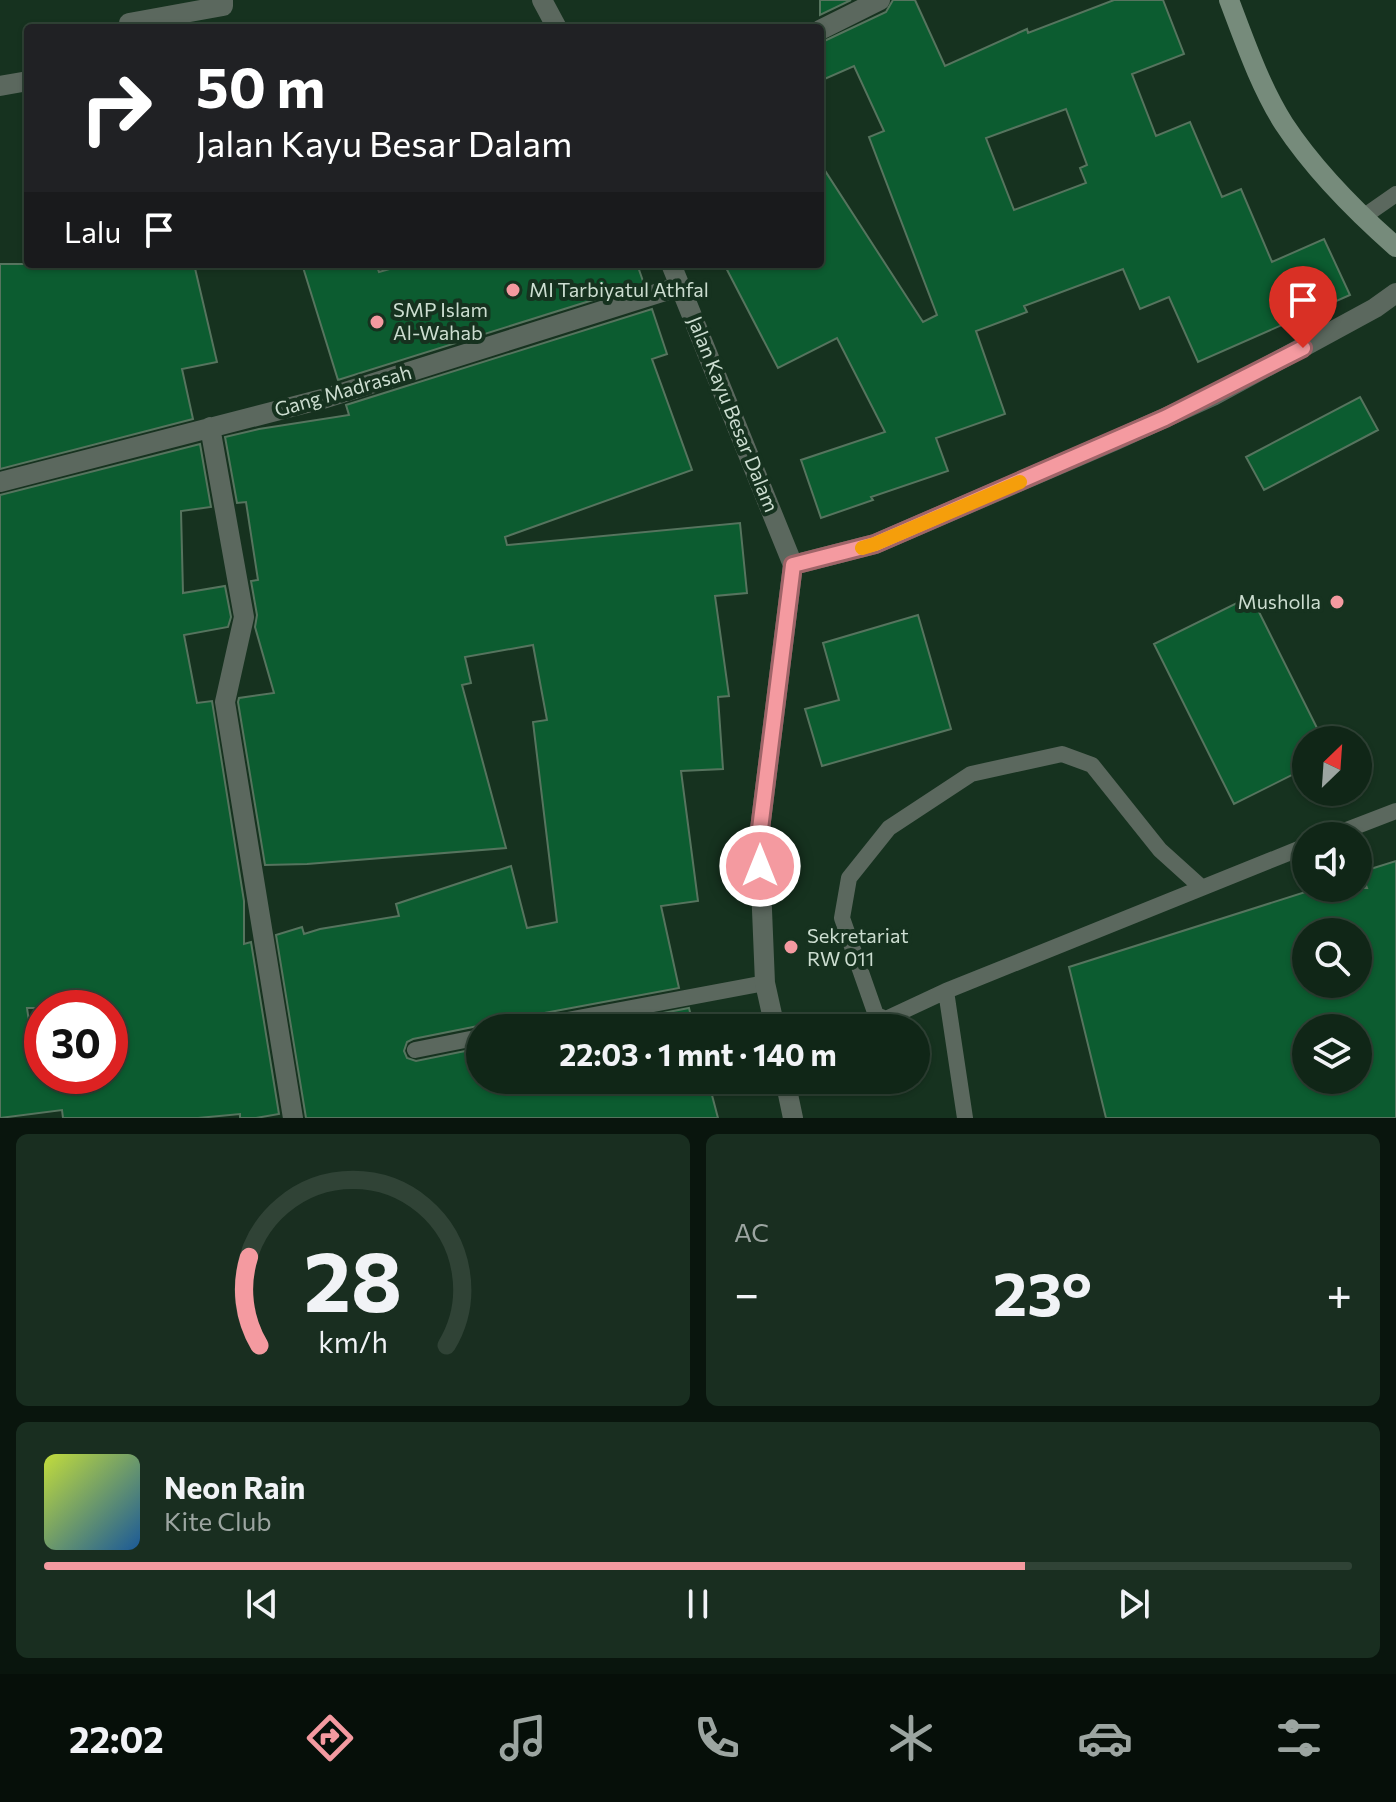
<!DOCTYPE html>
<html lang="id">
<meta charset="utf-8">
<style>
body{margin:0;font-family:Commissioner,sans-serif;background:#192e20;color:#f1f3f6;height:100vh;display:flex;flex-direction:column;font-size:30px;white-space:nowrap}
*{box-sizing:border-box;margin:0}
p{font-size:26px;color:#9ca5a1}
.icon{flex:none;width:44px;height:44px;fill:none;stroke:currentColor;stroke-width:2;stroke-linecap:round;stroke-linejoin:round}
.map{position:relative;height:1118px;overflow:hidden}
.drawer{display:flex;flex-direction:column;gap:16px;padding:16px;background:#09150d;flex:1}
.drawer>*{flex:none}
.guide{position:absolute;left:24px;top:24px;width:800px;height:244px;border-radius:8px;box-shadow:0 2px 6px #0004,0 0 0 2px #304336;background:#202124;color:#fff;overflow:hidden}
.needle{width:52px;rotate:25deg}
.controls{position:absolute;left:1292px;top:726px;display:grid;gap:16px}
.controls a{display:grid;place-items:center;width:80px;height:80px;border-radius:50%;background:#102617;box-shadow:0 2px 6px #0004,0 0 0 2px #304336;font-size:40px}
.speed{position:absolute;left:24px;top:990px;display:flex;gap:16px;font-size:40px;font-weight:700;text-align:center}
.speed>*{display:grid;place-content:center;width:104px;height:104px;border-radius:50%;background:#102617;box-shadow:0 2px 6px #0004,0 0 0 2px #304336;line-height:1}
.speed .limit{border:12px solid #d22;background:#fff;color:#111}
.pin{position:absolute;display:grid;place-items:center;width:68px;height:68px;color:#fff;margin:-82px -34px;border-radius:50% 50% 50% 0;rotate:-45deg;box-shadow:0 0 8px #0007}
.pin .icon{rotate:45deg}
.me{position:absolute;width:88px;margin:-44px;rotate:0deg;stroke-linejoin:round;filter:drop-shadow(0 0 6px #0008)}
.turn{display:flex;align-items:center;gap:28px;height:168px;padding:0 40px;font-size:36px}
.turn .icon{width:104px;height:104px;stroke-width:2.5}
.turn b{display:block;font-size:56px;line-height:68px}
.then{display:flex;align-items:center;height:76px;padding:0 40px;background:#0003;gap:16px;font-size:30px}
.big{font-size:60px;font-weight:700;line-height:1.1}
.drawer .tile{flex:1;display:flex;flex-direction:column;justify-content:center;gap:12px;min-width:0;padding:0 28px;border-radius:12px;background:#192e20}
.drawer .dial{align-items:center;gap:0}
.dial svg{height:208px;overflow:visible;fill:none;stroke:#304336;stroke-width:7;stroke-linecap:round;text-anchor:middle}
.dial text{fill:#f1f3f6;stroke:none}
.song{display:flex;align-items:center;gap:24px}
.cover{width:96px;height:96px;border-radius:12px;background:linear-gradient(135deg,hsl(70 70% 55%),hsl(210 70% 35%))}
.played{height:8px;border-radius:4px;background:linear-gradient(90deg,#f49aa0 75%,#304336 75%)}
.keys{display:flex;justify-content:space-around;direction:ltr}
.heat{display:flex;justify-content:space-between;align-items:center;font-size:44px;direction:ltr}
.drawer .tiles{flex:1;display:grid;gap:16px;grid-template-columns:1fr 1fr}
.tile:last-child{grid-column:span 2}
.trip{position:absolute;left:466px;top:1014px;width:464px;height:80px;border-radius:40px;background:#102617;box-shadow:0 2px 6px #0004,0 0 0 2px #304336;font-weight:700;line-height:80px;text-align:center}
.dock{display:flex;height:128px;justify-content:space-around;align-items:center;background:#060f09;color:#9ca5a1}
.dock .icon{width:56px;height:56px}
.dock .selected{color:#f49aa0}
.dock b{font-size:36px;color:#f1f3f6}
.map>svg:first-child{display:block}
</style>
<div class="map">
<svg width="1396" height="1118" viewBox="0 0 1396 1118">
<rect width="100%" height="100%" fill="#16321f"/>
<path fill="#0c5c30" stroke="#56745e" stroke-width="2" fill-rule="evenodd" d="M820 0H851L820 15Z
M893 0H915L945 66 1027 29 1028 33 1114 0H1163L1184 54 1132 74 1156 136 1190 122 1222 197 1241 189 1272 262 1324 239 1350 295 1198 362 1169 297 1140 309 1123 269 1024 306 1027 312 976 331 1005 414 936 438 948 471 871 497 873 500 821 518 801 460 885 432 837 338 778 368 724 264H820V163L923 322 937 315 869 137 884 131 854 66 820 81V43L886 12ZM1066 109 1087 165 1080 168 1086 183 1014 210 986 138Z
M0 264H194L217 362 182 369 193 419 0 469Z
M302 264H376L379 272 407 264H637L644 284 338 380Z
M652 309 667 354 652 359 692 470 505 537 507 545 740 523 747 593 715 596 729 696 718 697 723 769 681 771 698 901 661 906 679 988 523 1017 517 1020 514 1028 478 1026 413 1039 407 1042 404 1051 407 1058 416 1061 480 1048V1080H708L718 1118H306L276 935 302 927 304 934 320 929 399 916 396 904 511 866 527 928 557 922 533 722 547 720 533 645 465 657 471 683 462 685 506 848 307 864 265 865 238 702 239 698 274 693 255 627 257 615 251 581 258 580 246 502 237 503 225 437 259 429 349 415 346 405Z
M1360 397 1378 430 1264 490 1246 457Z
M200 444 211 507 181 511 183 593 225 586 231 617 228 627 184 635 197 703 212 701 244 901V944L251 942 279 1114 256 1118H240V1114L198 1118H63L62 1110 0 1118V495ZM27 1008H110V1076H37Z
M1251 596 1323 740H1306V768L1234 804 1154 644Z
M918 615 951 729 822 766 805 709 839 700 823 643Z
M1396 861V1118H1106L1069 967 1318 888H1367L1361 872ZM1306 932H1358V984H1306ZM1306 1028H1358V1080H1306Z
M689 1008 694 1028H585Z"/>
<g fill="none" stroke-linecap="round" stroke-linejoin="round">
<path stroke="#5b685e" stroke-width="16" d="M1363 217 1396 194
M1331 836 1396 811
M1201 887 1160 850 1092 765 1062 754 971 774 889 828 849 878 842 918 876 1015 886 1019 946 991 1306 846
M946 991 965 1118
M525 1028 765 983
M415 1050 480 1037"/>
<path stroke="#5b685e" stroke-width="20" d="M542 0 557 28
M130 28 129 23 223 6V0
M820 30 880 0
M0 86 28 81
M671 264 793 565 759 837 765 983 775 1028
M210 427 244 617 225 702 293 1118
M0 482 326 398 681 286
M793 565 875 544 1116 440 1213 396 1375 308 1396 293
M785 1080 793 1118"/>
<path stroke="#768b7b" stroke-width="20" d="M1229 0C1245 42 1260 86 1284 124 1315 171 1354 210 1396 247"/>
</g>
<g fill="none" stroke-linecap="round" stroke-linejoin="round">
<defs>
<path id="route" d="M760 866 759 837 793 565 875 544 1165 418 1303 348"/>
</defs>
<use href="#route" stroke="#9f6468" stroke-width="20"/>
<use href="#route" stroke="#f49aa0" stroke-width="14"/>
<path stroke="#f59e0b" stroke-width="14" d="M862 548 875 544 1020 482"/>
</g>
<g fill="#f49aa0" stroke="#16321f" stroke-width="3">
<circle cx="513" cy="290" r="8"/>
<circle cx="377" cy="322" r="8"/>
<circle cx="1337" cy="602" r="8"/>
<circle cx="791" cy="947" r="8"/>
</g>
<g text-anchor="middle" stroke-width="8" stroke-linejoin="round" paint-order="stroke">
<g font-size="20" fill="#ccddd0" stroke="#16321f" text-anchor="start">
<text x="529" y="297">MI Tarbiyatul Athfal</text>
<text x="393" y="317">SMP Islam<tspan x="393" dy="23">Al-Wahab</tspan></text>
<text x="1321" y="609" text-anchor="end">Musholla</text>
<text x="807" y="943">Sekretariat<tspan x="807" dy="23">RW 011</tspan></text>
</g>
<g font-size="20" fill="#ccddd0" stroke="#16321f">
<text transform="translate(343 391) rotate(-16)" y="7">Gang Madrasah</text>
<text transform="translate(733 414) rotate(68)" y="7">Jalan Kayu Besar Dalam</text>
</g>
</g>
</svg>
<div class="controls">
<a><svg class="needle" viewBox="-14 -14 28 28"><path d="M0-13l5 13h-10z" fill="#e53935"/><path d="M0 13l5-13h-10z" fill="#9ca5a1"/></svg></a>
<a><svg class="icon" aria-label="sound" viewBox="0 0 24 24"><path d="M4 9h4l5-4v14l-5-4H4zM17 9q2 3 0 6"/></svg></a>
<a><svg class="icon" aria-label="search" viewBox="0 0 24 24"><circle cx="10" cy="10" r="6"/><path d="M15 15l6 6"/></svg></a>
<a><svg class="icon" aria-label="layers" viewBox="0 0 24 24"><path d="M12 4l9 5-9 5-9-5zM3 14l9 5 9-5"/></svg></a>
</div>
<div class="speed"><div class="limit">30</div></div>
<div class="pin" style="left:1303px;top:348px;background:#d93025"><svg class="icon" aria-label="arrive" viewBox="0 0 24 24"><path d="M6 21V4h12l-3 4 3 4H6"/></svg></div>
<svg class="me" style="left:760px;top:866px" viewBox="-20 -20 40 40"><circle r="17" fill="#f49aa0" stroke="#fff" stroke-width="3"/><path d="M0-11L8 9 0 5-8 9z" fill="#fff"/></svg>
<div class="trip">22:03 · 1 mnt · 140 m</div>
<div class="guide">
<div class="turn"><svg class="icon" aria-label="right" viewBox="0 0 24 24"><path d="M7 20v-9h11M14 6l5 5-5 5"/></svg><div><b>50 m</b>Jalan Kayu Besar Dalam</div></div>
<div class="then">Lalu<svg class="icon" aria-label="arrive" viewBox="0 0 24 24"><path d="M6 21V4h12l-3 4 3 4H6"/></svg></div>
</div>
</div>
<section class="drawer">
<div class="tiles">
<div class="tile dial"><svg viewBox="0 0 100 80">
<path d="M14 69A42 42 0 1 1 86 69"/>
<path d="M14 69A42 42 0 0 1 10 35" stroke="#f49aa0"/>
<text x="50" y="56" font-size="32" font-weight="700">28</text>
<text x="50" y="72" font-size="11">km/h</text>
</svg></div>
<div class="tile"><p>AC</p>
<div class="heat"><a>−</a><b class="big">23°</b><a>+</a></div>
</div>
<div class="tile">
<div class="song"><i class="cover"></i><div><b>Neon Rain</b><p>Kite Club</p></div></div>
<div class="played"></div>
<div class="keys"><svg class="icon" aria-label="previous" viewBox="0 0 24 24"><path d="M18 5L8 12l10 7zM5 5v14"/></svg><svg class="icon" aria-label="pause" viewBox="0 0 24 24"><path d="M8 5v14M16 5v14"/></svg><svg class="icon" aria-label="next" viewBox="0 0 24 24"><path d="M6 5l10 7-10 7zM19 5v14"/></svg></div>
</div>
</div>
</section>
<nav class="dock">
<b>22:02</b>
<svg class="icon selected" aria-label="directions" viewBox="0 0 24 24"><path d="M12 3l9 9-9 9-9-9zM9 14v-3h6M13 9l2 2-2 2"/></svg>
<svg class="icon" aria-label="music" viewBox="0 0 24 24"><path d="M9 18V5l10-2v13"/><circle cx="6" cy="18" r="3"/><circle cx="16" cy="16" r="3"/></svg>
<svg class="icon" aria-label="phone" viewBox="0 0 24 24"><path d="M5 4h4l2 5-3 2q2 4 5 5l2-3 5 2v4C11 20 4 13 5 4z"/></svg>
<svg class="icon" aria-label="climate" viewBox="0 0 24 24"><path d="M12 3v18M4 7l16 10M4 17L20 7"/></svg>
<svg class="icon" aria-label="car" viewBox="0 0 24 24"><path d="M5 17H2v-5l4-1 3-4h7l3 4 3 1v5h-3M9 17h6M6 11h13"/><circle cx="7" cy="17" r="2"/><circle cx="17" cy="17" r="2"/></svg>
<svg class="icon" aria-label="filters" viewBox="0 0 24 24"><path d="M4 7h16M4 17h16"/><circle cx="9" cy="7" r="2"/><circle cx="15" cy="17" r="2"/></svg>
</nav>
